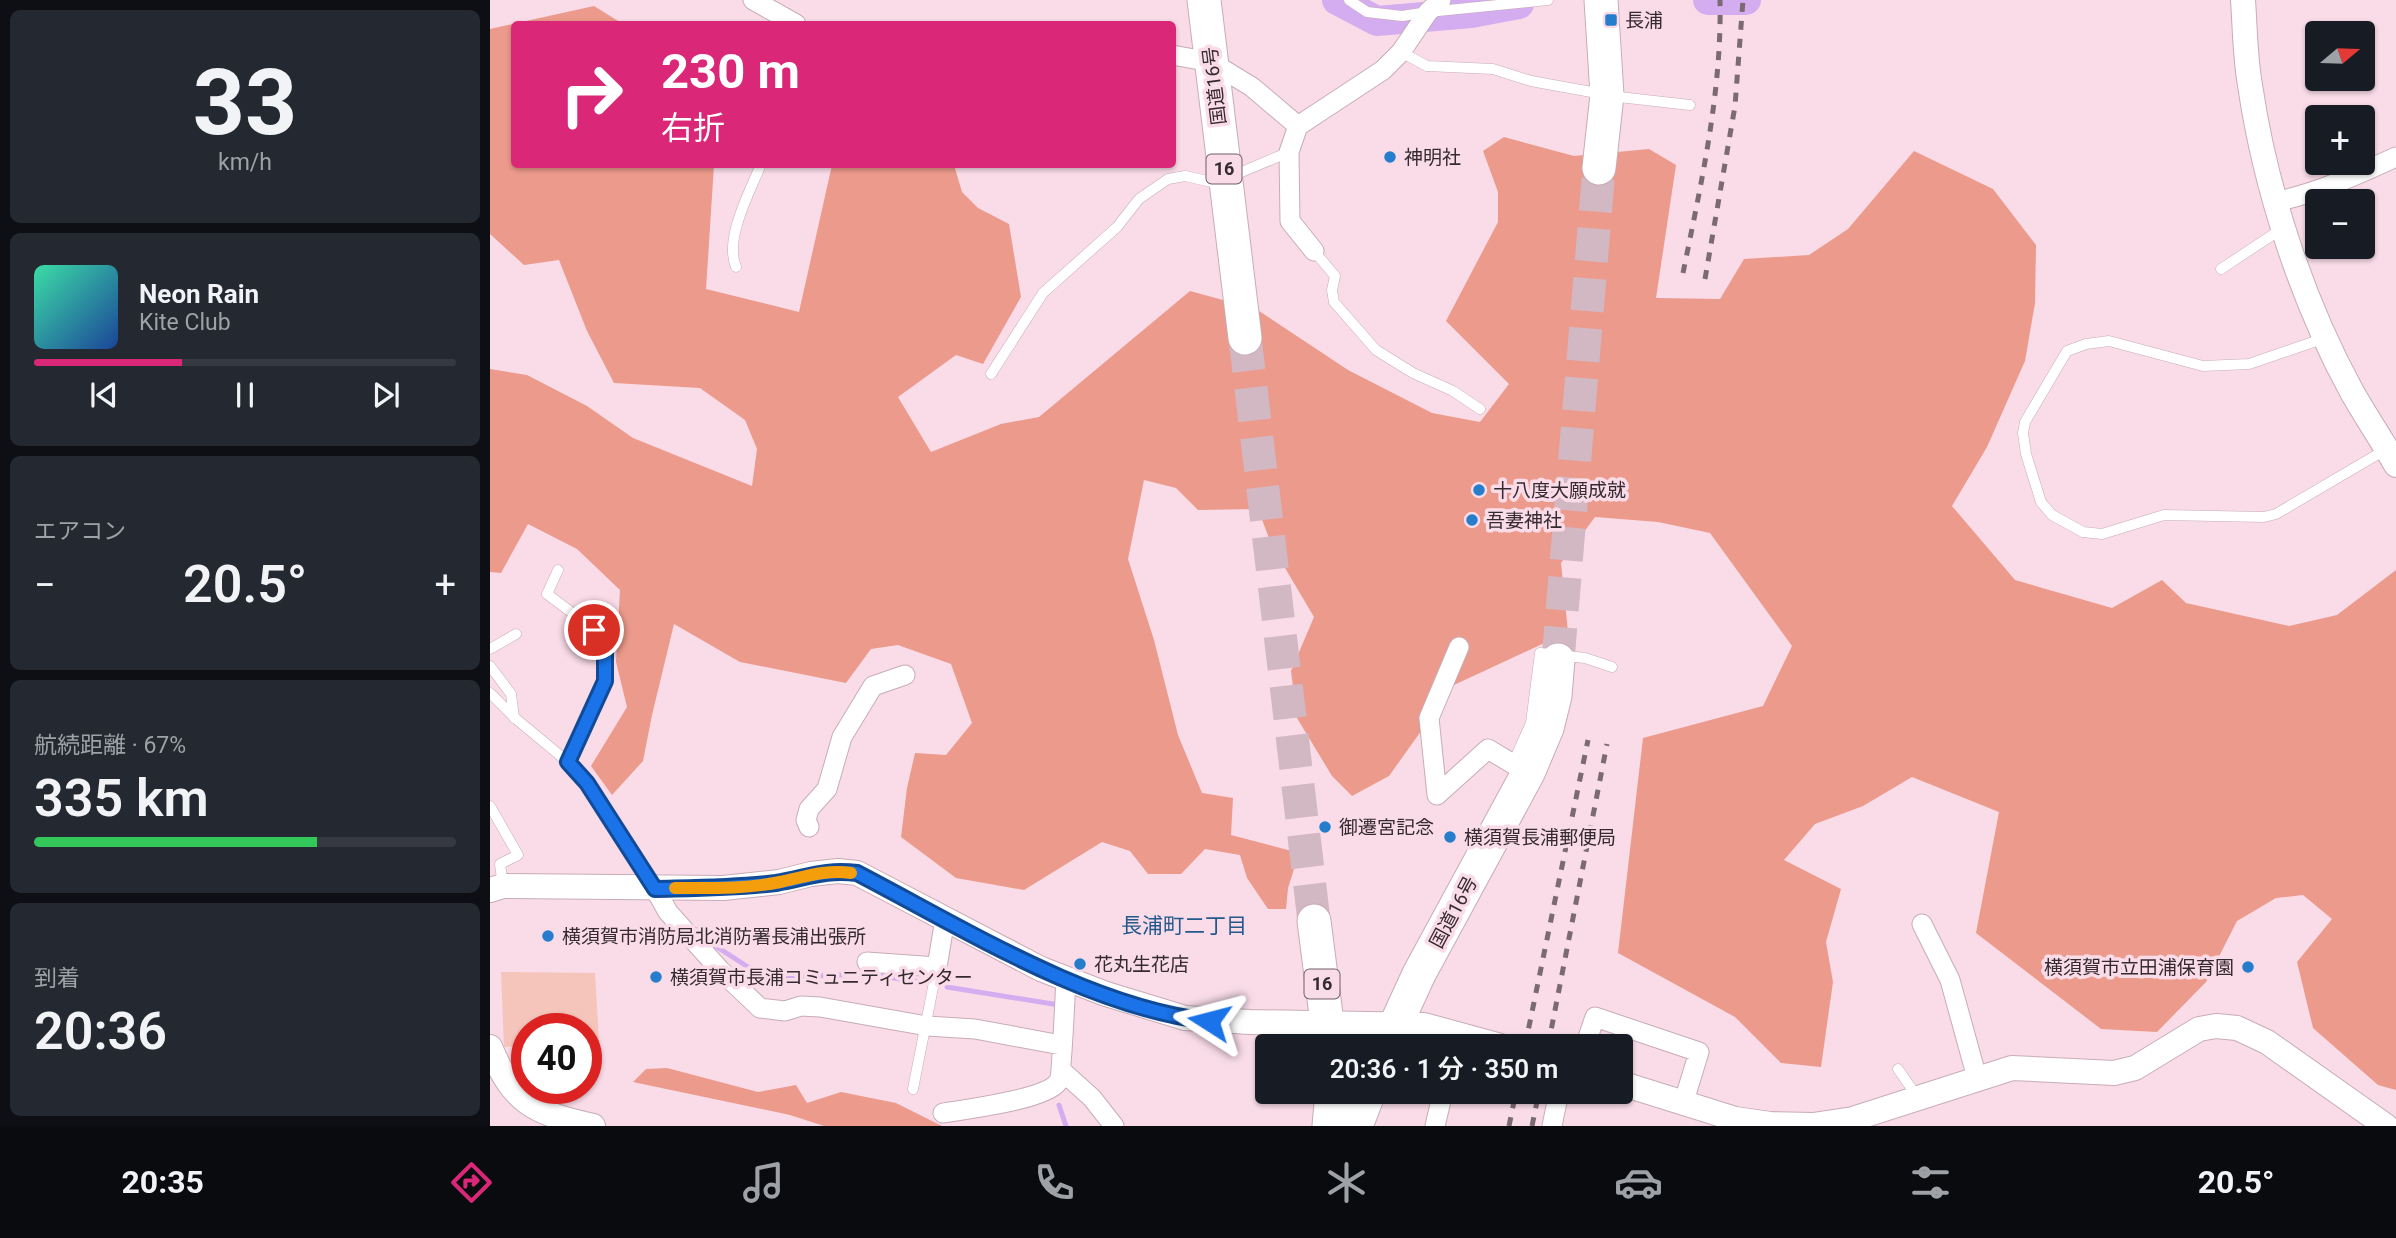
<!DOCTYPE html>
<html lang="ja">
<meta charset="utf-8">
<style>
body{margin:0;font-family:Roboto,"Noto Sans JP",sans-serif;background:#242831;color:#f1f3f6;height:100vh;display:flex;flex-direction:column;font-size:26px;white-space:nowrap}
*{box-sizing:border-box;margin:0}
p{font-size:23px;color:#9ea1a6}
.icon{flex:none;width:38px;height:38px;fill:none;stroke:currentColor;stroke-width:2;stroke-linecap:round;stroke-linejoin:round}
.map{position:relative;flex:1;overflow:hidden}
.drawer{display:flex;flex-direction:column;gap:10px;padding:10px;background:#0d0f14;width:490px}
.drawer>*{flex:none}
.top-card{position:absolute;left:21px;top:21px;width:665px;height:147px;border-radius:7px;box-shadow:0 2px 5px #0004;background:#db2777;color:#fff;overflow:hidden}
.needle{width:46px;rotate:71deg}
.fabs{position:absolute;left:1815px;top:21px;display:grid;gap:14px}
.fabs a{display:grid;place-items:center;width:70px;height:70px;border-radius:7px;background:#171b24;box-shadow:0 2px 5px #0004;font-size:35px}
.speed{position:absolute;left:21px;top:1013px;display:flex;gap:14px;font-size:35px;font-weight:700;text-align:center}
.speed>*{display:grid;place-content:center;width:91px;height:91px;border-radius:50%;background:#171b24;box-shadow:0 2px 5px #0004;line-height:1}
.speed .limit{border:10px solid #d22;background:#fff;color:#111}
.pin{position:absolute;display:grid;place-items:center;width:60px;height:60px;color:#fff;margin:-30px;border:4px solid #fff;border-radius:50%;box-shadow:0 2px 7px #0007}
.me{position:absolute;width:77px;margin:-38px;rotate:279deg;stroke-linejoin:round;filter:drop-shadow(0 0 5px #0008)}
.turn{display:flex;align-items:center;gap:24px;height:147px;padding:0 35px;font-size:32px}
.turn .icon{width:91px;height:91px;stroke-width:2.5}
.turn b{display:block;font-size:49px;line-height:60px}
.big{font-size:52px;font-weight:600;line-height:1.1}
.drawer .tile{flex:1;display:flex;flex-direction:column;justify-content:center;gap:10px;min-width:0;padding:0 24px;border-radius:10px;background:#242831}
.drawer .dial{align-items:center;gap:0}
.dial b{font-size:91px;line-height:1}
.song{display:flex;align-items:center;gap:21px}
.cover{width:84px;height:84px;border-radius:10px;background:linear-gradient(135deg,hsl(160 70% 55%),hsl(220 70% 35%))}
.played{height:7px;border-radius:4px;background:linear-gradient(90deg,#db2777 35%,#363941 35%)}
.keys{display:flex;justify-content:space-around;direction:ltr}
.heat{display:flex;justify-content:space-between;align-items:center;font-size:38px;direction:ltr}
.charge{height:10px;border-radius:5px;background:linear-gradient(90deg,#34c759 67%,#363941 0)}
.trip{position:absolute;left:765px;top:1034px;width:378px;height:70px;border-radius:7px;background:#171b24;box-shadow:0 2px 5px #0004;font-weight:600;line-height:70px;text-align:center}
.dock{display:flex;height:112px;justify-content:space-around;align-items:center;background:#090b0e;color:#9ea1a6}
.dock .icon{width:49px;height:49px}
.dock .selected{color:#db2777}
.dock b{font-size:32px;color:#f1f3f6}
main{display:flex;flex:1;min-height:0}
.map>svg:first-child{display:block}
</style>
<main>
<section class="drawer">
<div class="tile dial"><b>33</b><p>km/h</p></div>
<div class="tile">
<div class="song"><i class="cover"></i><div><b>Neon Rain</b><p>Kite Club</p></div></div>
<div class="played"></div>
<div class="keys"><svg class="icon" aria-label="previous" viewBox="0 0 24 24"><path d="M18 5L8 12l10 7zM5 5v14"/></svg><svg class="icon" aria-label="pause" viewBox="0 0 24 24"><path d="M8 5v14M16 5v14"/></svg><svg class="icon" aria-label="next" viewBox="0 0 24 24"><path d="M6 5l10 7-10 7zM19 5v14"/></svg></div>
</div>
<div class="tile"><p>エアコン</p>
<div class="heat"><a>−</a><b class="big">20.5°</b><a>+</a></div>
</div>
<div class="tile"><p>航続距離 · 67%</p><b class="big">335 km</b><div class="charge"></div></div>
<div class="tile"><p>到着</p><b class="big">20:36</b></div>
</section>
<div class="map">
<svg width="1906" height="1126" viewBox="0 0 1906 1126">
<rect width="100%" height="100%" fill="#f9dce8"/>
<path fill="#f5c4ba" d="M11 972 105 973 109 1042 96 1043V1029H37V1046L14 1047Z"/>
<path fill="#ec9a8b" d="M104 6 133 24H24V164L224 165 216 289 309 312 342 165H464L472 192 488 208 519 224 531 297 493 364 466 355 408 397 441 452 511 424 549 417 700 291 766 309 858 370 942 413 990 422 1019 384 956 321 1008 222V192L993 151 1014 137 1084 156 1159 149 1186 165 1166 298 1230 299 1254 259 1319 255 1358 229 1424 151 1503 189 1546 245 1545 303 1535 361 1497 447 1462 506 1525 580 1622 608 1672 580 1696 603 1799 626 1847 615 1906 570V1090L1888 1085 1823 1028 1807 962 1842 919 1813 895 1786 898 1747 921 1716 982 1667 1032 1611 1029 1486 933 1509 812 1422 777 1373 806 1325 824 1294 860 1351 889 1336 942 1343 982 1331 1067 1291 1063 1245 1017 1128 953 1153 738 1273 706 1302 646 1220 533 1168 522 1105 517 1071 563 1078 632 964 685 899 776 862 796 842 776 807 718 801 671 824 617 782 546 768 509 708 510 686 488 654 480 638 559 664 640 688 735 712 793 743 798 741 835 809 853 798 888 796 909H778L757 878 750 855 715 849 691 874H658L640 851 612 842 534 890 466 878 411 837 417 788 425 753 456 755 482 723 461 664 408 645 381 649 356 683 250 662 184 624 162 715 153 761 122 795 101 766 137 707 126 662 130 590 87 549 38 524 11 573 0 572V369L37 375 97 406 143 438 262 486 267 449 255 420 210 388 124 383 97 331 69 260 34 265 0 234V29Z
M177 1068 268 1092 306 1085 317 1103 351 1092 406 1103 452 1126H334L300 1115 143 1082 156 1069Z"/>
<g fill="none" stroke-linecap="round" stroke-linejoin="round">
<path stroke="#d3adf0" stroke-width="5" d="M207 930 224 945 258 967 291 977 378 974 430 982
M457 987 569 1005V1008
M569 1105 576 1126"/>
<path stroke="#d3adf0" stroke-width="30" d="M847 0 887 21 981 13 1029 4
M1218 0H1256"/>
<path stroke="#d2b8c3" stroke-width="33" stroke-dasharray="33 17" stroke-linecap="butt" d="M755 338 824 921
M1068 660 1109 168"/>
<defs>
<path id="service" d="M859 0 877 12 912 16 938 12 1058 0
M911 52 937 66 1003 69 1041 81 1129 97 1200 105
M824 251 845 276 842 290 844 302 886 350 923 373 963 391 990 409
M246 267C234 238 260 192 271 164
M1731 269 1793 228
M1835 338 1759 364 1713 366 1619 341 1596 344 1577 351 1535 422 1533 433 1536 454 1551 502 1562 515 1593 532 1612 534 1674 515 1774 517 1786 514 1895 450
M501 374 553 293 627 227 649 199 678 179 695 176 722 182 735 179 799 152
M68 570 57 594 105 630 115 647 113 665 115 681 78 762
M0 649 26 634
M0 666 21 694 24 718
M0 693 25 718 78 762 97 783 163 886
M1023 763 1041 723 1050 653 1095 658 1122 667
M0 806 28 855 10 864 13 886
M1408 1069 1428 1098
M423 1089 447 967"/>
<path id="minor" d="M263 0 306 24
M682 55 721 62 762 87 808 126
M1785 202C1827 193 1867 175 1906 157
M824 251 800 221 799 152 808 126 893 70 911 52 938 12 951 0
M947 795 939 718 969 647
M947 795 998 749 1038 773
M319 827 316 820 319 809 337 789 352 737 383 686 415 675
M165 889 178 912 231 971 270 1008 295 1011 311 1006 330 1007 437 1026 485 1029 571 1045
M1432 924 1460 980 1487 1078
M377 962 447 967 455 919
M1095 1046 1105 1017 1209 1052 1194 1101
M572 1071 602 1098 624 1126
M453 1113C476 1109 555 1100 568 1082 572 1077 575 993 576 979
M945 1126 953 1092
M1062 1126 1069 1092"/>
<path id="tertiary" d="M1753 0C1755 28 1755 57 1760 85 1775 188 1812 301 1862 392 1876 417 1892 440 1906 465
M0 890 13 886 233 888 289 882 321 874 348 871 367 873 551 969 616 994 695 1018 760 1022 934 1025 1011 1046
M0 1047C24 1104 43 1112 103 1126
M1130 1083 1245 1119 1280 1124 1323 1125 1363 1119 1522 1068 1624 1073 1645 1068 1709 1029 1726 1026 1747 1028 1777 1042 1896 1126"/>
<path id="trunk" d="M714 0 755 338
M1109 168 1117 95 1111 0
M824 921 840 1046
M896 1046 929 974 1038 773 1057 728 1065 696 1068 660
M839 1126 842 1092
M866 1126 879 1092"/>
</defs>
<use href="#service" stroke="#c7acb7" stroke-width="11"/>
<use href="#minor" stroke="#c7acb7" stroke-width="21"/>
<use href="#tertiary" stroke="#c7acb7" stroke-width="26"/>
<use href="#trunk" stroke="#c7acb7" stroke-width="35"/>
<use href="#service" stroke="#fff" stroke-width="10"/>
<use href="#minor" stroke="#fff" stroke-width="19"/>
<use href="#tertiary" stroke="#fff" stroke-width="24"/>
<use href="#trunk" stroke="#fff" stroke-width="33"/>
<path stroke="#7c6a72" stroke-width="5" stroke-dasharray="9 9" stroke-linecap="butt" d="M1193 273C1211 184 1232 92 1230 0
M1215 279 1245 106 1253 0
M1035 1046 1098 740
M1058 1046 1117 744
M1019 1126 1026 1092
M1042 1126 1049 1092"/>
</g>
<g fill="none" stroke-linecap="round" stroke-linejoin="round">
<defs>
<path id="route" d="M104 630 115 647V681L78 762 97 783 165 889C206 888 246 888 286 883 317 878 334 869 367 873 473 928 600 1008 719 1021"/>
</defs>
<use href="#route" stroke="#114b97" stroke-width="18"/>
<use href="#route" stroke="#1a73e8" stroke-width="12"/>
<path stroke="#f59e0b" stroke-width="12" d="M185 888C220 888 256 889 290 882 314 877 336 869 361 873"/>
</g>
<g fill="#257dcb" stroke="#f9dce8" stroke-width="2.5">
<rect x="1114" y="13" width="14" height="14" rx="3.5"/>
<circle cx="900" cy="157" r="7"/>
<circle cx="989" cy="490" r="7"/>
<circle cx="982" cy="520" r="7"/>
<circle cx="835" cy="827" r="7"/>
<circle cx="960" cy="837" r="7"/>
<circle cx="58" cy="936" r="7"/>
<circle cx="590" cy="964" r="7"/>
<circle cx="1758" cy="967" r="7"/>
<circle cx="166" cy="977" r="7"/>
</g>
<g text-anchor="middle" stroke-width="7" stroke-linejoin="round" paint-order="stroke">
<g fill="#f9dce8" stroke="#705f66" stroke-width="2">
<rect x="716.5" y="154.5" width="35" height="29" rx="5"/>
<rect x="814.5" y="969.5" width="35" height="29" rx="5"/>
</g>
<g font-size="18" font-weight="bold" fill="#352a2f">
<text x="734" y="175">16</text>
<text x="832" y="990">16</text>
</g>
<g font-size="19" fill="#352a2f" stroke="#f9dce8" text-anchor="start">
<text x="1135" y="27">長浦</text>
<text x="914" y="164">神明社</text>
<text x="1003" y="497">十八度大願成就</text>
<text x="996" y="527">吾妻神社</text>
<text x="849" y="834">御遷宮記念</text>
<text x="974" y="844">横須賀長浦郵便局</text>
<text x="72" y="943">横須賀市消防局北消防署長浦出張所</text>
<text x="604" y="971">花丸生花店</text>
<text x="1744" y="974" text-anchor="end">横須賀市立田浦保育園</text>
<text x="180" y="984">横須賀市長浦コミュニティセンター</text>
</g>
<g font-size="19" fill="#352a2f" stroke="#f9dce8">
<text transform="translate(724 86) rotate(-97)" y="7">国道16号</text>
<text transform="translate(963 912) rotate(-62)" y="7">国道16号</text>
</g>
<g font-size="21" fill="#24598b" stroke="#f9dce8">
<text x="694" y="933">長浦町二丁目</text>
</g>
</g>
</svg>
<div class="fabs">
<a><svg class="needle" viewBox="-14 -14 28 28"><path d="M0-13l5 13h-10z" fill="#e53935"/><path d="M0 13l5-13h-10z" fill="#9ea1a6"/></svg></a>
<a>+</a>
<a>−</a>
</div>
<div class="speed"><div class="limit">40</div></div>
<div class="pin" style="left:104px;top:630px;background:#d93025"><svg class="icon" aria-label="arrive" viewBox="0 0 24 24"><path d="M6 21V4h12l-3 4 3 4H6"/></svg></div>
<svg class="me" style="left:719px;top:1021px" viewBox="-20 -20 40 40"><path d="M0-17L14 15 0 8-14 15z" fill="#1a73e8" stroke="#fff" stroke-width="4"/></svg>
<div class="trip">20:36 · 1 分 · 350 m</div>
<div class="top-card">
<div class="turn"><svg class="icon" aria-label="right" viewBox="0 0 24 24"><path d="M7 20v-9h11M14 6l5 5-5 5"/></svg><div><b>230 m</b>右折</div></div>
</div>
</div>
</main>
<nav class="dock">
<b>20:35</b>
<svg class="icon selected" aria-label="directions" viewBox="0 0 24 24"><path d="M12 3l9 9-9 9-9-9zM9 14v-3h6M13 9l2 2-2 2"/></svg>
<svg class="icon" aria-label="music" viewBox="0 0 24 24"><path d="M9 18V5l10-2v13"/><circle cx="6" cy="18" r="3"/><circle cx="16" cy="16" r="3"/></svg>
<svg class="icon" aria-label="phone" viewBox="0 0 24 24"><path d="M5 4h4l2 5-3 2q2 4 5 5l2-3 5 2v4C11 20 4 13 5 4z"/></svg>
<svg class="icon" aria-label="climate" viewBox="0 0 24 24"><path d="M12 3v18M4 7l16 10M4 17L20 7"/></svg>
<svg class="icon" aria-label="car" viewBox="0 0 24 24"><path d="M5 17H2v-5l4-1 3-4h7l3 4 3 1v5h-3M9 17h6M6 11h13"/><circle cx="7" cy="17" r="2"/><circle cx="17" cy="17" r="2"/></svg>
<svg class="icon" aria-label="filters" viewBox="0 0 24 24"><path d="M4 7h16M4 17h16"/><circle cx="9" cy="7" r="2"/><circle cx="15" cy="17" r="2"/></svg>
<b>20.5°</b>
</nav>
